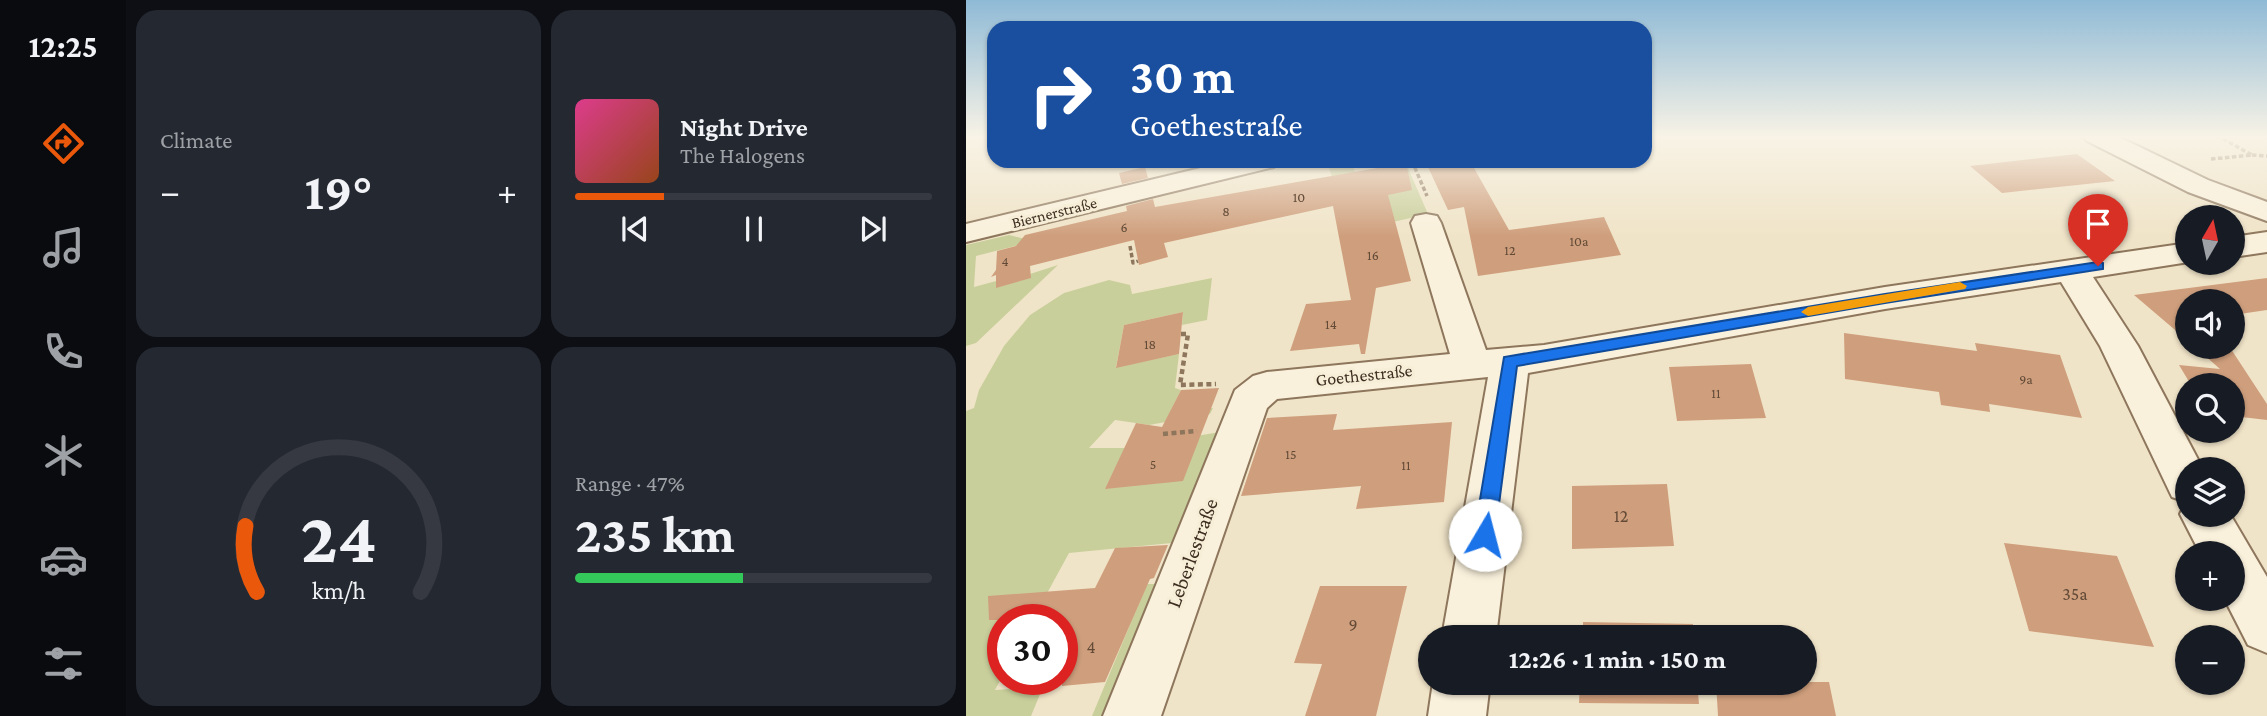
<!DOCTYPE html>
<meta charset="utf-8">
<style>
body{margin:0;font-family:"Crimson Pro",serif;background:#242831;color:#f1f3f6;height:100vh;display:flex;flex-direction:column;font-size:26px;white-space:nowrap}
*{box-sizing:border-box;margin:0}
p{font-size:23px;color:#9ea1a6}
.icon{flex:none;width:38px;height:38px;fill:none;stroke:currentColor;stroke-width:2;stroke-linecap:round;stroke-linejoin:round}
.map{position:relative;flex:1;overflow:hidden}
.sheet{display:flex;flex-direction:column;gap:10px;padding:10px;background:#0d0f14;width:840px}
.sheet>*{flex:none}
.guide{position:absolute;left:21px;top:21px;width:665px;height:147px;border-radius:21px;box-shadow:0 2px 5px #0004;background:#1a4fa0;color:#fff;overflow:hidden}
.needle{width:46px;rotate:9deg}
.buttons{position:absolute;left:1209px;top:205px;display:grid;gap:14px}
.buttons a{display:grid;place-items:center;width:70px;height:70px;border-radius:50%;background:#171b24;box-shadow:0 2px 5px #0004;font-size:35px}
.speed{position:absolute;left:21px;top:604px;display:flex;gap:14px;font-size:35px;font-weight:700;text-align:center}
.speed>*{display:grid;place-content:center;width:91px;height:91px;border-radius:50%;background:#171b24;box-shadow:0 2px 5px #0004;line-height:1}
.speed .limit{border:10px solid #d22;background:#fff;color:#111}
.pin{position:absolute;display:grid;place-items:center;width:60px;height:60px;color:#fff;margin:-72px -30px;border-radius:50% 50% 50% 0;rotate:-45deg;box-shadow:0 0 7px #0007}
.pin .icon{rotate:45deg}
.me{position:absolute;width:77px;margin:-38px;rotate:8deg;stroke-linejoin:round;filter:drop-shadow(0 0 5px #0008)}
.turn{display:flex;align-items:center;gap:24px;height:147px;padding:0 28px;font-size:32px}
.turn .icon{width:91px;height:91px;stroke-width:2.5}
.turn b{display:block;font-size:49px;line-height:60px}
.big{font-size:52px;font-weight:700;line-height:1.1}
.sheet .widget{flex:1;display:flex;flex-direction:column;justify-content:center;gap:10px;min-width:0;padding:0 24px;border-radius:21px;background:#242831}
.sheet .dial{align-items:center;gap:0}
.dial svg{height:182px;overflow:visible;fill:none;stroke:#363941;stroke-width:7;stroke-linecap:round;text-anchor:middle}
.dial text{fill:#f1f3f6;stroke:none}
.song{display:flex;align-items:center;gap:21px}
.cover{width:84px;height:84px;border-radius:10px;background:linear-gradient(135deg,hsl(330 70% 55%),hsl(20 70% 35%))}
.played{height:7px;border-radius:4px;background:linear-gradient(90deg,#ea580c 25%,#363941 25%)}
.keys{display:flex;justify-content:space-around;direction:ltr}
.heat{display:flex;justify-content:space-between;align-items:center;font-size:38px;direction:ltr}
.charge{height:10px;border-radius:5px;background:linear-gradient(90deg,#34c759 47%,#363941 0)}
.sheet .tiles{flex:1;display:grid;gap:10px;grid-template-columns:repeat(2,1fr)}
.trip{position:absolute;left:452px;top:625px;width:399px;height:70px;border-radius:35px;background:#171b24;box-shadow:0 2px 5px #0004;font-weight:700;line-height:70px;text-align:center}
main{display:flex;flex:1;min-height:0}
.tabs{display:flex;flex-direction:column;width:126px;justify-content:space-around;align-items:center;background:#090b0e;color:#9ea1a6}
.tabs .icon{width:49px;height:49px}
.tabs .on{color:#ea580c}
.tabs b{font-size:32px;color:#f1f3f6}
.map>svg:first-child{display:block}
</style>
<main>
<nav class="tabs">
<b>12:25</b>
<svg class="icon on" aria-label="directions" viewBox="0 0 24 24"><path d="M12 3l9 9-9 9-9-9zM9 14v-3h6M13 9l2 2-2 2"/></svg>
<svg class="icon" aria-label="music" viewBox="0 0 24 24"><path d="M9 18V5l10-2v13"/><circle cx="6" cy="18" r="3"/><circle cx="16" cy="16" r="3"/></svg>
<svg class="icon" aria-label="phone" viewBox="0 0 24 24"><path d="M5 4h4l2 5-3 2q2 4 5 5l2-3 5 2v4C11 20 4 13 5 4z"/></svg>
<svg class="icon" aria-label="climate" viewBox="0 0 24 24"><path d="M12 3v18M4 7l16 10M4 17L20 7"/></svg>
<svg class="icon" aria-label="car" viewBox="0 0 24 24"><path d="M5 17H2v-5l4-1 3-4h7l3 4 3 1v5h-3M9 17h6M6 11h13"/><circle cx="7" cy="17" r="2"/><circle cx="17" cy="17" r="2"/></svg>
<svg class="icon" aria-label="filters" viewBox="0 0 24 24"><path d="M4 7h16M4 17h16"/><circle cx="9" cy="7" r="2"/><circle cx="15" cy="17" r="2"/></svg>
</nav>
<section class="sheet">
<div class="tiles">
<div class="widget"><p>Climate</p>
<div class="heat"><a>−</a><b class="big">19°</b><a>+</a></div>
</div>
<div class="widget">
<div class="song"><i class="cover"></i><div><b>Night Drive</b><p>The Halogens</p></div></div>
<div class="played"></div>
<div class="keys"><svg class="icon" aria-label="previous" viewBox="0 0 24 24"><path d="M18 5L8 12l10 7zM5 5v14"/></svg><svg class="icon" aria-label="pause" viewBox="0 0 24 24"><path d="M8 5v14M16 5v14"/></svg><svg class="icon" aria-label="next" viewBox="0 0 24 24"><path d="M6 5l10 7-10 7zM19 5v14"/></svg></div>
</div>
<div class="widget dial"><svg viewBox="0 0 100 80">
<path d="M14 69A42 42 0 1 1 86 69"/>
<path d="M14 69A42 42 0 0 1 9 40" stroke="#ea580c"/>
<text x="50" y="56" font-size="32" font-weight="700">24</text>
<text x="50" y="72" font-size="11">km/h</text>
</svg></div>
<div class="widget"><p>Range · 47%</p><b class="big">235 km</b><div class="charge"></div></div>
</div>
</section>
<div class="map">
<svg width="1301" height="716" viewBox="0 0 1301 716">
<rect width="100%" height="100%" fill="#f0e4c8"/>
<path fill="#c9cf9b" d="M361 161H385L397 193 444 184 435 161H439L462 214 383 232Z
M43 235 68 241 10 256 8 287 30 281 31 287 64 278V274L92 265 10 343 0 346V245Z
M246 278 241 320 216 325 217 312 158 325 150 367 213 354 209 388 215 390 205 410 247 408 244 414 183 425 149 420 123 448H158L254 432 216 542 103 553 67 619 37 620V675L29 690 77 687 65 716H0V411L8 408 13 390 38 346 64 315 98 293 143 280 164 285 166 294Z
M181 584H200L149 716H126Z"/>
<path fill="#cf9f7d" d="M1111 154 1149 181 1036 193 1004 166Z
M481 161H504L543 230 638 217 655 255 512 276 498 207 482 210 461 165Z
M440 163 446 190 422 195 445 281 410 288 399 354H395L393 344 324 351 340 304 385 300 367 206 198 243 202 257 173 265 168 240 64 266 65 278 30 288V275L25 277 30 270 31 251 50 246 59 235 161 211 160 206 187 199 189 207Z
M179 167 182 178 156 184 153 173Z
M1301 278V310L1267 315V301H1222V341L1168 295Z
M217 312 213 354 150 368 158 325Z
M878 333 1011 351 1009 343 1094 355 1116 418 1023 404 1024 412 975 405 973 392 879 379Z
M1228 346H1263L1301 404V420L1267 416V385H1225L1213 365 1254 369Z
M785 364 800 418 711 421 703 367Z
M253 388 217 481 139 489 170 423 196 427 215 390Z
M371 414 367 430 486 422 478 502 390 509 395 486 275 496 301 418Z
M701 484 708 546 606 549V486Z
M1038 543 1151 556 1188 647 1063 631Z
M202 545 188 578 184 579 139 682 96 686V620H23L22 596 129 588 149 548Z
M354 586H441L410 716H339L356 664 328 663Z
M617 622 727 624 728 637H617Z
M614 682H731L733 704 613 703Z
M750 682H863L870 716H752Z"/>
<g fill="none" stroke-linecap="round" stroke-linejoin="round">
<defs>
<path id="minor" d="M1117 136H1151L1242 180 1301 202V221L1222 192 1121 141Z
M264 161H312L308 167 0 242V224Z
M460 214 471 216 475 223 520 350 578 345 919 287 1222 243 1223 262 1127 277 1172 346 1237 469H1222V514H1264L1301 577V653L1282 645 1258 598H1267V553H1234L1214 514 1220 502 1206 497 1134 346 1095 282 919 309 562 373 530 637H476L522 377 311 399 301 408 195 716H137L269 390 287 376 301 372 484 354 445 223 449 216Z
M1301 232V252L1267 257V237Z
M467 682H524L520 716H462Z"/>
</defs>
<use href="#minor" stroke="#8d765c" stroke-width="4"/>
<path stroke="#8d765c" stroke-width="3.5" stroke-dasharray="4.5 2.5" stroke-linecap="butt" d="M1286 155 1301 156
M1245 159 1286 155 1252 136
M446 161 461 196
M431 166H434L432 161
M164 246 167 263 172 261"/>
<path stroke="#8d765c" stroke-width="4.5" stroke-dasharray="5 3.5" stroke-linecap="butt" d="M215 334H222L214 385 250 384
M197 434 231 431"/>
<use href="#minor" fill="#faf1dc" fill-rule="evenodd"/>
</g>
<linearGradient id="sky" x2="0" y2="1"><stop stop-color="#8fbad6"/><stop offset="0.58" stop-color="#f8f3e6"/><stop offset="1" stop-color="#f8f3e6" stop-opacity="0"/></linearGradient>
<rect width="1301" height="236" fill="url(#sky)"/>
<path fill="#1a73e8" stroke="#114b97" stroke-width="2" d="M1132 262 1137 263V269L919 303 551 366 529 535 526 541 519 543 511 541 508 535 538 357 919 294Z"/>
<path fill="#f59e0b" d="M994 282 1001 286 999 289 842 316 835 312 842 307Z"/>
<g text-anchor="middle" stroke-width="6" stroke-linejoin="round" paint-order="stroke">
<g font-size="14" fill="#624a37">
<text x="333" y="202">10</text>
<text x="260" y="216">8</text>
<text x="158" y="232">6</text>
<text x="613" y="246">10a</text>
<text x="544" y="255">12</text>
<text x="407" y="260">16</text>
<text x="39" y="266">4</text>
<text x="365" y="329">14</text>
<text x="184" y="349">18</text>
<text x="1060" y="384">9a</text>
<text x="750" y="398">11</text>
<text x="325" y="459">15</text>
<text x="187" y="469">5</text>
<text x="440" y="470">11</text>
</g>
<g font-size="16" fill="#3d2e20" stroke="#f7eed8">
<text transform="translate(88 212) rotate(-14)" y="6">Biernerstraße</text>
</g>
<g font-size="18" fill="#3d2e20" stroke="#f7eed8">
<text transform="translate(398 375) rotate(-6)" y="6">Goethestraße</text>
</g>
<g font-size="18" fill="#624a37">
<text x="655" y="522">12</text>
<text x="1109" y="600">35a</text>
<text x="387" y="631">9</text>
<text x="125" y="653">4</text>
</g>
<g font-size="21" fill="#3d2e20" stroke="#f7eed8">
<text transform="translate(226 553) rotate(-70)" y="7">Leberlestraße</text>
</g>
</g>
</svg>
<div class="buttons">
<a><svg class="needle" viewBox="-14 -14 28 28"><path d="M0-13l5 13h-10z" fill="#e53935"/><path d="M0 13l5-13h-10z" fill="#9ea1a6"/></svg></a>
<a><svg class="icon" aria-label="sound" viewBox="0 0 24 24"><path d="M4 9h4l5-4v14l-5-4H4zM17 9q2 3 0 6"/></svg></a>
<a><svg class="icon" aria-label="search" viewBox="0 0 24 24"><circle cx="10" cy="10" r="6"/><path d="M15 15l6 6"/></svg></a>
<a><svg class="icon" aria-label="layers" viewBox="0 0 24 24"><path d="M12 4l9 5-9 5-9-5zM3 14l9 5 9-5"/></svg></a>
<a>+</a>
<a>−</a>
</div>
<div class="speed"><div class="limit">30</div></div>
<div class="pin" style="left:1132px;top:266px;background:#d93025"><svg class="icon" aria-label="arrive" viewBox="0 0 24 24"><path d="M6 21V4h12l-3 4 3 4H6"/></svg></div>
<svg class="me" style="left:519px;top:535px" viewBox="-20 -20 40 40"><circle r="19" fill="#fff"/><path d="M0-13L10 11 0 6-10 11z" fill="#1a73e8"/></svg>
<div class="trip">12:26 · 1 min · 150 m</div>
<div class="guide">
<div class="turn"><svg class="icon" aria-label="right" viewBox="0 0 24 24"><path d="M7 20v-9h11M14 6l5 5-5 5"/></svg><div><b>30 m</b>Goethestraße</div></div>
</div>
</div>
</main>
